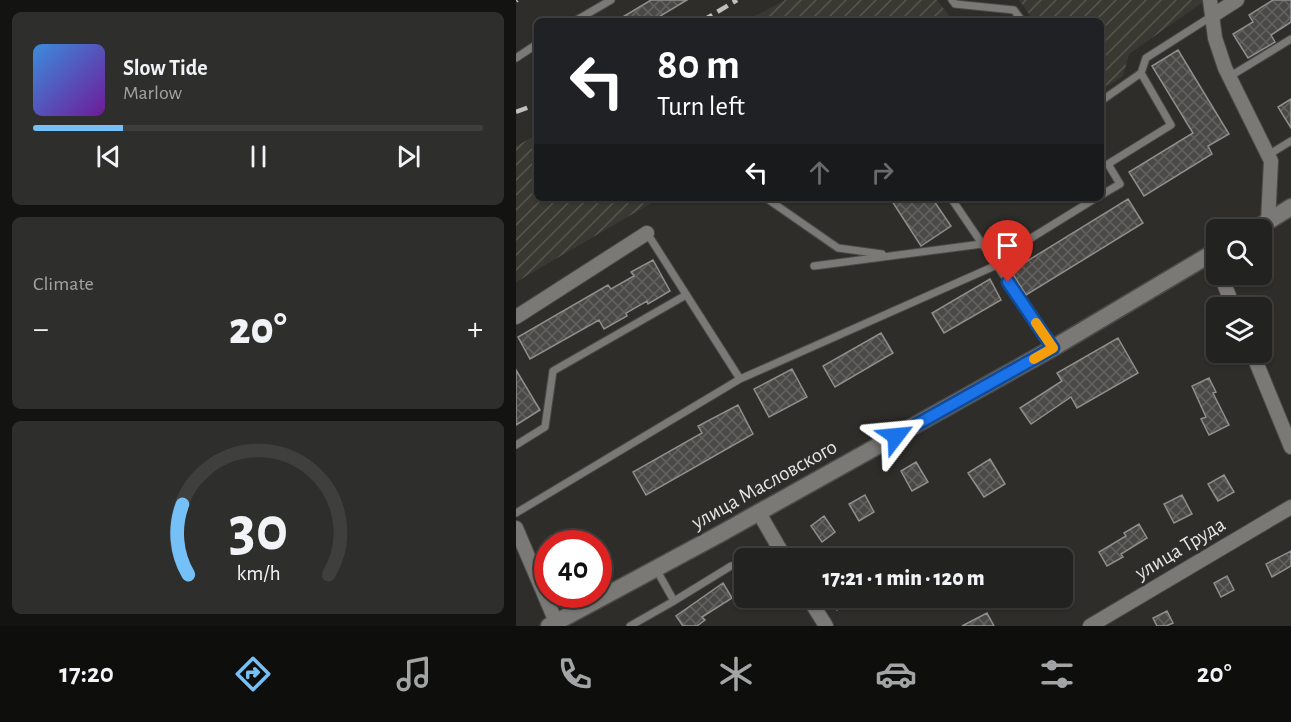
<!DOCTYPE html>
<meta charset="utf-8">
<style>
body{margin:0;font-family:"Alegreya Sans",sans-serif;background:#2e2f2d;color:#f1f3f6;height:100vh;display:flex;flex-direction:column;font-size:22px;white-space:nowrap}
*{box-sizing:border-box;margin:0}
p{font-size:20px;color:#a2a4a5}
.icon{flex:none;width:33px;height:33px;fill:none;stroke:currentColor;stroke-width:2;stroke-linecap:round;stroke-linejoin:round}
.map{position:relative;flex:1;overflow:hidden}
.sheet{display:flex;flex-direction:column;gap:12px;padding:12px;background:#131312;width:516px}
.sheet>*{flex:none}
.banner{position:absolute;left:18px;top:18px;width:570px;height:183px;border-radius:9px;box-shadow:0 2px 4px #0004,0 0 0 2px #3f3f3e;background:#202124;color:#fff;overflow:hidden}
.controls{position:absolute;left:690px;top:219px;display:grid;gap:12px}
.controls a{display:grid;place-items:center;width:66px;height:66px;border-radius:9px;background:#222220;box-shadow:0 2px 4px #0004,0 0 0 2px #3f3f3e;font-size:30px}
.speed{position:absolute;left:18px;top:530px;display:flex;gap:12px;font-size:30px;font-weight:700;text-align:center}
.speed>*{display:grid;place-content:center;width:78px;height:78px;border-radius:50%;background:#222220;box-shadow:0 2px 4px #0004,0 0 0 2px #3f3f3e;line-height:1}
.speed .limit{border:9px solid #d22;background:#fff;color:#111}
.pin{position:absolute;display:grid;place-items:center;width:51px;height:51px;color:#fff;margin:-62px -26px;border-radius:50% 50% 50% 0;rotate:-45deg;box-shadow:0 0 6px #0007}
.pin .icon{rotate:45deg}
.me{position:absolute;width:66px;margin:-33px;rotate:61deg;stroke-linejoin:round;filter:drop-shadow(0 0 4px #0008)}
.turn{display:flex;align-items:center;gap:21px;height:126px;padding:0 24px;font-size:27px}
.turn .icon{width:78px;height:78px;stroke-width:2.5}
.turn b{display:block;font-size:42px;line-height:51px}
.lanes{display:flex;align-items:center;height:57px;padding:0 24px;background:#0003;justify-content:center;gap:30px;direction:ltr}
.lanes .off{opacity:.35}
.big{font-size:45px;font-weight:800;line-height:1.1}
.sheet .tile{flex:1;display:flex;flex-direction:column;justify-content:center;gap:9px;min-width:0;padding:0 21px;border-radius:9px;background:#2e2f2d}
.sheet .dial{align-items:center;gap:0}
.dial svg{height:156px;overflow:visible;fill:none;stroke:#3f3f3e;stroke-width:7;stroke-linecap:round;text-anchor:middle}
.dial text{fill:#f1f3f6;stroke:none}
.song{display:flex;align-items:center;gap:18px}
.cover{width:72px;height:72px;border-radius:9px;background:linear-gradient(135deg,hsl(210 70% 55%),hsl(280 70% 35%))}
.played{height:6px;border-radius:3px;background:linear-gradient(90deg,#75c0f6 20%,#3f3f3e 20%)}
.keys{display:flex;justify-content:space-around;direction:ltr}
.heat{display:flex;justify-content:space-between;align-items:center;font-size:33px;direction:ltr}
.trip{position:absolute;left:218px;top:548px;width:339px;height:60px;border-radius:9px;background:#222220;box-shadow:0 2px 4px #0004,0 0 0 2px #3f3f3e;font-weight:800;line-height:60px;text-align:center}
.tabs{display:flex;height:96px;justify-content:space-around;align-items:center;background:#0e0e0d;color:#a2a4a5}
.tabs .icon{width:42px;height:42px}
.tabs .selected{color:#75c0f6}
.tabs b{font-size:27px;color:#f1f3f6}
main{display:flex;flex:1;min-height:0}
.map>svg:first-child{display:block}
</style>
<main>
<section class="sheet">
<div class="tile">
<div class="song"><i class="cover"></i><div><b>Slow Tide</b><p>Marlow</p></div></div>
<div class="played"></div>
<div class="keys"><svg class="icon" aria-label="previous" viewBox="0 0 24 24"><path d="M18 5L8 12l10 7zM5 5v14"/></svg><svg class="icon" aria-label="pause" viewBox="0 0 24 24"><path d="M8 5v14M16 5v14"/></svg><svg class="icon" aria-label="next" viewBox="0 0 24 24"><path d="M6 5l10 7-10 7zM19 5v14"/></svg></div>
</div>
<div class="tile"><p>Climate</p>
<div class="heat"><a>−</a><b class="big">20°</b><a>+</a></div>
</div>
<div class="tile dial"><svg viewBox="0 0 100 80">
<path d="M14 69A42 42 0 1 1 86 69"/>
<path d="M14 69A42 42 0 0 1 11 33" stroke="#75c0f6"/>
<text x="50" y="56" font-size="32" font-weight="700">30</text>
<text x="50" y="72" font-size="11">km/h</text>
</svg></div>
</section>
<div class="map">
<svg width="775" height="626" viewBox="0 0 775 626">
<defs>
<pattern id="industrial-furrows" width="10" height="10" patternUnits="userSpaceOnUse" patternTransform="scale(1.5)"><rect width="10" height="10" fill="#3a3931"/><path d="M-1 1l2-2M0 10L10 0M9 11l2-2" fill="none" stroke="#56564f"/></pattern>
<pattern id="building-cross-hatch" width="8" height="8" patternUnits="userSpaceOnUse" patternTransform="scale(1.5)"><rect width="8" height="8" fill="#4a4946"/><path d="M0 0l8 8M0 8l8-8" fill="none" stroke="#646361"/></pattern>
</defs>
<rect width="100%" height="100%" fill="#2e2d2a"/>
<path fill="url(#industrial-furrows)" d="M269 0H421L437 21H230Z
M503 0H686L687 2 613 54 607 76 585 91V21H518Z
M21 135V198H144L0 282V146Z"/>
<path fill="url(#building-cross-hatch)" stroke="#908f8c" stroke-width="1.5" d="M135 0H171L136 21H100Z
M757 0H775V22L755 35 759 42 732 58 717 34 737 22 733 15Z
M662 50 713 134 692 146 696 154 628 196 613 172 677 133 636 66Z
M775 99V128L762 107Z
M374 198H416L435 226 405 246Z
M612 199 627 223 510 295 495 271Z
M137 260 154 291 132 304 131 301 110 313 111 316 88 329 83 320 14 359 2 337 92 285 95 289 118 276 115 272Z
M474 279 485 300 428 333 416 313Z
M365 333 377 353 319 387 307 366Z
M602 338 622 373 561 408 555 397 515 424 504 408 546 381 541 373Z
M276 369 291 397 253 417 238 389Z
M0 370 24 410 0 425Z
M693 378 700 392 697 393 713 425 693 435 685 419 690 417 676 386Z
M222 405 237 434 130 495 117 472 186 433 182 426Z
M474 459 489 484 468 497 452 473Z
M400 462 412 482 396 491 385 471Z
M708 475 718 492 702 501 692 484Z
M349 495 358 512 343 521 333 504Z
M666 495 676 514 658 523 648 504Z
M308 516 319 532 306 542 295 526Z
M623 524 631 538 605 554 607 557 591 566 583 552 610 536 608 533Z
M775 551V566L756 577 750 564Z
M711 576 718 590 705 597 698 583Z
M207 583 216 598 186 617 189 620 181 626H167L160 616Z
M312 597H339L321 610Z
M651 611 657 623 650 626H641L637 618Z
M471 613 478 626H446Z"/>
<g fill="none" stroke-linecap="round" stroke-linejoin="round">
<defs>
<path id="service" d="M436 0 439 4 498 10 506 21
M59 21 95 0
M0 58 21 44
M713 77 775 39
M585 101 625 73 630 58 696 16
M752 155 775 141
M585 195 604 184 592 164 655 125 625 73
M250 198 322 248 366 254
M435 198 537 348
M478 261 580 198
M298 266 466 244
M224 379 481 265
M0 445 29 427 37 371 170 295
M0 513 224 379 131 233
M158 601 215 566
M114 626 158 601 140 569"/>
<path id="minor" d="M694 0 699 38 709 68 755 161 752 222
M696 16 721 0
M704 274 718 308
M0 317 131 233
M736 352 775 447
M243 513 269 558
M0 528 40 622
M292 597 310 626
M574 626 775 507"/>
<path id="tertiary" d="M738 230 775 207
M33 626 204 534 537 348 700 251"/>
</defs>
<use href="#service" stroke="#4c4b49" stroke-width="9"/>
<use href="#minor" stroke="#4c4b49" stroke-width="16"/>
<use href="#tertiary" stroke="#4c4b49" stroke-width="19"/>
<use href="#service" stroke="#7a7976" stroke-width="7"/>
<use href="#minor" stroke="#7a7976" stroke-width="14"/>
<use href="#tertiary" stroke="#7a7976" stroke-width="16"/>
<path stroke="#bfbfbc" stroke-width="4.5" stroke-dasharray="12 6" stroke-linecap="butt" d="M0 1 1 0
M186 21 221 0
M0 112 21 104"/>
</g>
<g fill="none" stroke-linecap="round" stroke-linejoin="round">
<defs>
<path id="route" d="M380 436 537 348 492 282"/>
</defs>
<use href="#route" stroke="#114b97" stroke-width="15"/>
<use href="#route" stroke="#1a73e8" stroke-width="10"/>
<path stroke="#f59e0b" stroke-width="10" d="M518 359 537 348 520 323"/>
</g>
<g text-anchor="middle" stroke-width="6" stroke-linejoin="round" paint-order="stroke">
<g font-size="21" fill="#e5e5e3" stroke="#2e2d2a">
<text transform="translate(248 484) rotate(-29)" y="7">улица Масловского</text>
<text transform="translate(664 548) rotate(-31)" y="7">улица Труда</text>
</g>
</g>
</svg>
<div class="controls">
<a><svg class="icon" aria-label="search" viewBox="0 0 24 24"><circle cx="10" cy="10" r="6"/><path d="M15 15l6 6"/></svg></a>
<a><svg class="icon" aria-label="layers" viewBox="0 0 24 24"><path d="M12 4l9 5-9 5-9-5zM3 14l9 5 9-5"/></svg></a>
</div>
<div class="speed"><div class="limit">40</div></div>
<div class="pin" style="left:492px;top:282px;background:#d93025"><svg class="icon" aria-label="arrive" viewBox="0 0 24 24"><path d="M6 21V4h12l-3 4 3 4H6"/></svg></div>
<svg class="me" style="left:380px;top:436px" viewBox="-20 -20 40 40"><path d="M0-17L14 15 0 8-14 15z" fill="#1a73e8" stroke="#fff" stroke-width="4"/></svg>
<div class="trip">17:21 · 1 min · 120 m</div>
<div class="banner">
<div class="turn"><svg class="icon" aria-label="left" viewBox="0 0 24 24"><path d="M17 20v-9H6M10 6l-5 5 5 5"/></svg><div><b>80 m</b>Turn left</div></div>
<div class="lanes"><svg class="icon" aria-label="left" viewBox="0 0 24 24"><path d="M17 20v-9H6M10 6l-5 5 5 5"/></svg><svg class="icon off" aria-label="ahead" viewBox="0 0 24 24"><path d="M12 20V5M6 11l6-6 6 6"/></svg><svg class="icon off" aria-label="right" viewBox="0 0 24 24"><path d="M7 20v-9h11M14 6l5 5-5 5"/></svg></div>
</div>
</div>
</main>
<nav class="tabs">
<b>17:20</b>
<svg class="icon selected" aria-label="directions" viewBox="0 0 24 24"><path d="M12 3l9 9-9 9-9-9zM9 14v-3h6M13 9l2 2-2 2"/></svg>
<svg class="icon" aria-label="music" viewBox="0 0 24 24"><path d="M9 18V5l10-2v13"/><circle cx="6" cy="18" r="3"/><circle cx="16" cy="16" r="3"/></svg>
<svg class="icon" aria-label="phone" viewBox="0 0 24 24"><path d="M5 4h4l2 5-3 2q2 4 5 5l2-3 5 2v4C11 20 4 13 5 4z"/></svg>
<svg class="icon" aria-label="climate" viewBox="0 0 24 24"><path d="M12 3v18M4 7l16 10M4 17L20 7"/></svg>
<svg class="icon" aria-label="car" viewBox="0 0 24 24"><path d="M5 17H2v-5l4-1 3-4h7l3 4 3 1v5h-3M9 17h6M6 11h13"/><circle cx="7" cy="17" r="2"/><circle cx="17" cy="17" r="2"/></svg>
<svg class="icon" aria-label="filters" viewBox="0 0 24 24"><path d="M4 7h16M4 17h16"/><circle cx="9" cy="7" r="2"/><circle cx="15" cy="17" r="2"/></svg>
<b>20°</b>
</nav>
